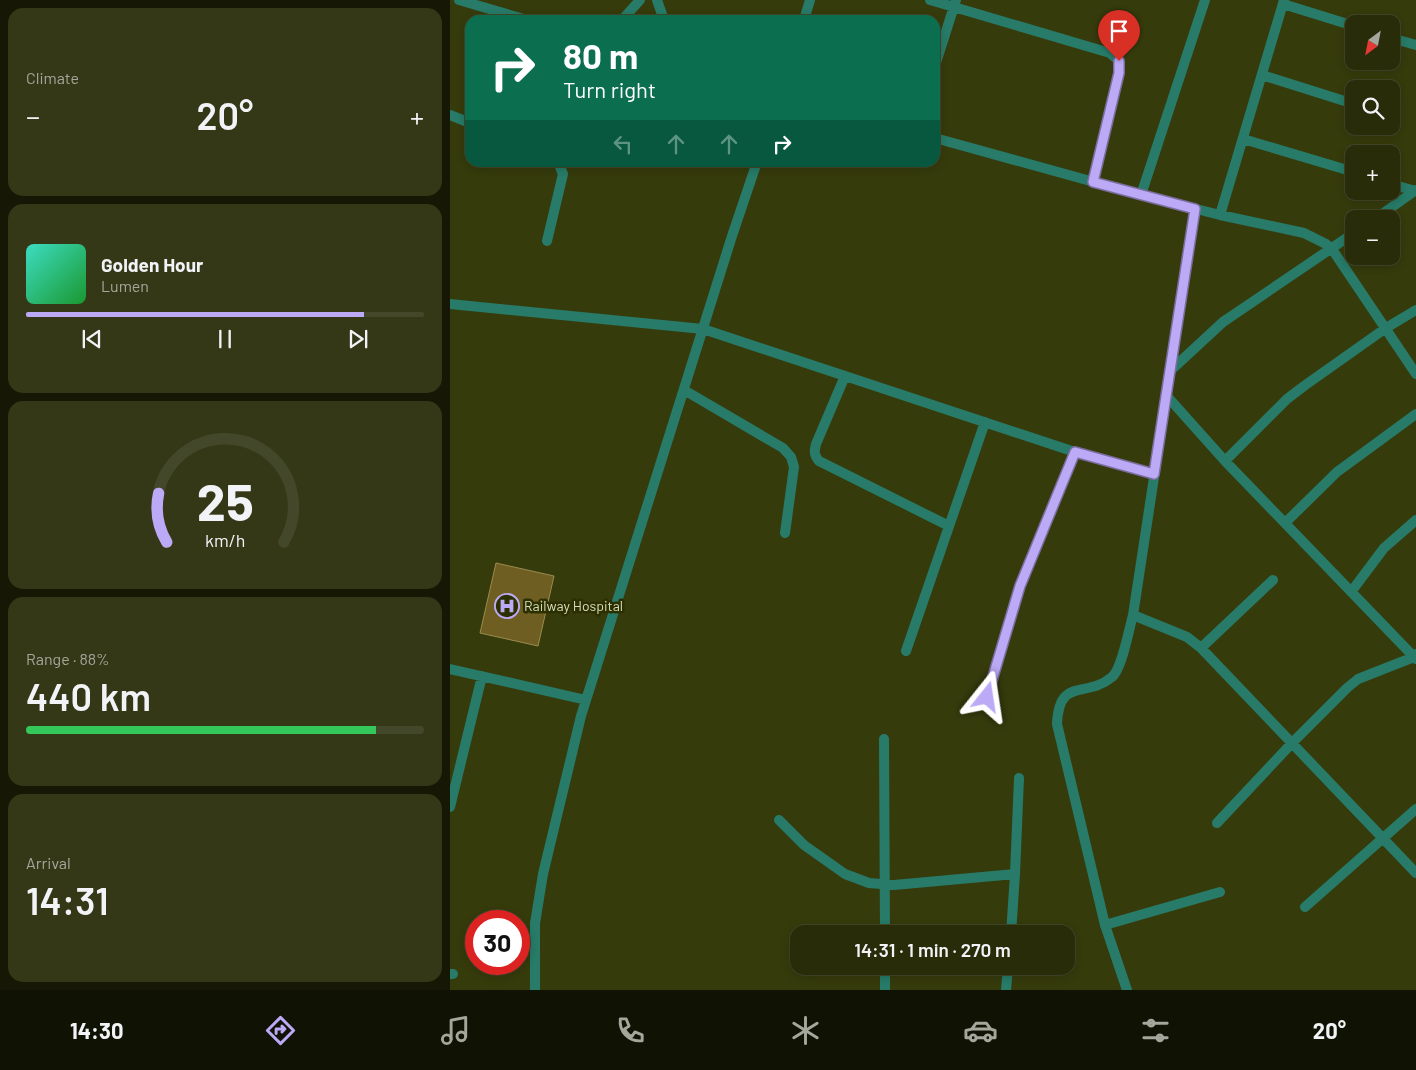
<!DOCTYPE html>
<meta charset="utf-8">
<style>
body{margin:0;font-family:Barlow,sans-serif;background:#343817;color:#f1f3f6;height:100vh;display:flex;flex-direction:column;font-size:19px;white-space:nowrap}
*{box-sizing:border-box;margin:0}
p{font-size:16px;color:#a5a79c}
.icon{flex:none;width:28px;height:28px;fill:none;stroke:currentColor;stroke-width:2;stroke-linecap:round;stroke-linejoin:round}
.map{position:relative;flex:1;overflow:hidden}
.side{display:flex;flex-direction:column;gap:8px;padding:8px;background:#161805;width:450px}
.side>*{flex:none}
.hud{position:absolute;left:15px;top:15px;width:475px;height:152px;border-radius:15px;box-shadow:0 2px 8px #0003,0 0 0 1px #44482a;background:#0b6e4f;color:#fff;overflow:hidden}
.needle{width:32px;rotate:212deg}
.controls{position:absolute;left:895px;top:15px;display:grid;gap:10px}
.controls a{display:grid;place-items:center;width:55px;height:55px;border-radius:10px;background:#282c09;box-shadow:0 2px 8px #0003,0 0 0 1px #44482a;font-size:25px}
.speed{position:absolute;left:15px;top:910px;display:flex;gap:10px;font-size:25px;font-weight:700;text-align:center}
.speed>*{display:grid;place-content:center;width:65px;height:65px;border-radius:50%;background:#282c09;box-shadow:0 2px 8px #0003,0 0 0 1px #44482a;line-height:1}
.speed .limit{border:8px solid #d22;background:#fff;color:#111}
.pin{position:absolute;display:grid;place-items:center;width:42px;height:42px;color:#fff;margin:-51px -21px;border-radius:50% 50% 50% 0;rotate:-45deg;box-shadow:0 0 5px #0007}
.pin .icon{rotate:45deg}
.me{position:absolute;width:55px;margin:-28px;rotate:15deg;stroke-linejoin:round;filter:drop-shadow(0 0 4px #0008)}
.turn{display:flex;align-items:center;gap:18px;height:105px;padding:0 15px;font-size:22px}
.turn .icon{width:65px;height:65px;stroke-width:2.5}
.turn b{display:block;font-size:35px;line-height:42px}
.lanes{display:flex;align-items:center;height:48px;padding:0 15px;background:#0003;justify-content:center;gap:25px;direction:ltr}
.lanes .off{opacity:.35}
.big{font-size:38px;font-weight:600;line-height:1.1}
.side .card{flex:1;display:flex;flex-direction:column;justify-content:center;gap:8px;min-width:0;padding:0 18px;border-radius:15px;background:#343817}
.side .dial{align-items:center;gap:0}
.dial svg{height:130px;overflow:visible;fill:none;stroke:#44482a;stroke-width:7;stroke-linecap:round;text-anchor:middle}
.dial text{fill:#f1f3f6;stroke:none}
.song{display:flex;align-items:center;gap:15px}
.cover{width:60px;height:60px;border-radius:8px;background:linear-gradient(135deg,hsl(170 70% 55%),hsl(130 70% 35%))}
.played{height:5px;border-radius:2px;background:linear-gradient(90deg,#bcaaf6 85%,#44482a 85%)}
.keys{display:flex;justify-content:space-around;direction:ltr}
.heat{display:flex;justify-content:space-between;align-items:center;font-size:28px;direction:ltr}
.charge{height:8px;border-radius:4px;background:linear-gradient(90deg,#34c759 88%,#44482a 0)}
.trip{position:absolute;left:340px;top:925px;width:285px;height:50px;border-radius:15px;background:#282c09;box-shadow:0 2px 8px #0003,0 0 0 1px #44482a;font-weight:600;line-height:50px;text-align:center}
.tab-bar{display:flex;height:80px;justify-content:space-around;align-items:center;background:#101204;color:#a5a79c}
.tab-bar .icon{width:35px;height:35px}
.tab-bar .current{color:#bcaaf6}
.tab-bar b{font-size:22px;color:#f1f3f6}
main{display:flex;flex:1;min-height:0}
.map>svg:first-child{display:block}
</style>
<main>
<section class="side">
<div class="card"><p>Climate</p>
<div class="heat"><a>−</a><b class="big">20°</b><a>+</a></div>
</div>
<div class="card">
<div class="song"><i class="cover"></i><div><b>Golden Hour</b><p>Lumen</p></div></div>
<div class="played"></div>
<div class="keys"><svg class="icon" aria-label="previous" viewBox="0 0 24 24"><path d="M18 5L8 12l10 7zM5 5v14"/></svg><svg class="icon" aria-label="pause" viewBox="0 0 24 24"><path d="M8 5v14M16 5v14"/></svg><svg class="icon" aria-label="next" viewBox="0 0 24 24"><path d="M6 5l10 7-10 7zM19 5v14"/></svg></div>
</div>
<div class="card dial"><svg viewBox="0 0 100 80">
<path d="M14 69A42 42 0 1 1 86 69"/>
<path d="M14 69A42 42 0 0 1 9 39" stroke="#bcaaf6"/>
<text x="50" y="56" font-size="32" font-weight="700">25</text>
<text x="50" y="72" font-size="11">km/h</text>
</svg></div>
<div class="card"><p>Range · 88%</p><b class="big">440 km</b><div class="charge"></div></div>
<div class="card"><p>Arrival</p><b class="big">14:31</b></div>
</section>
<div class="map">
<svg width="966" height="990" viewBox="0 0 966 990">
<rect width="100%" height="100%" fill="#363b0c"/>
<path fill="#6e5e21" stroke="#9c8b4f" d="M46 563 104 576 88 646 30 633Z"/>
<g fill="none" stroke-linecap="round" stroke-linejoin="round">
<path stroke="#277b68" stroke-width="10" d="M0 115 20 123
M97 241 113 174 108 162
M0 304 253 329"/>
<path stroke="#277b68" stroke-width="10" d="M9 0 77 20
M207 0 214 20
M480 0 660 53 669 61V73L643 182
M833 4 904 26
M172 20 190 0
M354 20 360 0
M941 38 966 45
M485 66 506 0
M812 75 904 104
M941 117 946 118
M485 138 691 195 770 215 854 233 876 244 882 249 966 374
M793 139 904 172
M941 184 965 191
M691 195 755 0
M770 215 834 0
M925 219 966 190
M253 329 625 452 704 474
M720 371 773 322 904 233
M395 376 366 444C364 452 364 455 369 461L499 526
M234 390 333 448 341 457 344 467 335 533
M716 395 775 461 966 659
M775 461 837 399 854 386 936 328 966 310
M835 523 887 472 966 414
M901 592 934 548 966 520
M683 615 737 637 751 648 966 873
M751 648 823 580
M456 651 535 422
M0 669 136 700
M537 697 570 586 625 452
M434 739 435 934
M0 807 32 676
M329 820 354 845 395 874 419 883 444 885 565 874
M767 823 842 743 897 688 908 679 964 657 966 654
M855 907 966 809
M655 925 770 892
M561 934 565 874 569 778
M0 974H3
M85 990V923L93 874 131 716 282 236 307 162
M435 990V966
M556 990 558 966
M677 990 655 925 607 724C609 676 636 699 662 677 672 669 679 629 683 615L745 209"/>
</g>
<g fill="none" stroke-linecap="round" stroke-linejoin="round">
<defs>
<path id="route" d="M537 697 570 586 625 452 704 474 745 209 643 182 669 73V61"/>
</defs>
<use href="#route" stroke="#7a6ea0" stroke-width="12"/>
<use href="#route" stroke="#bcaaf6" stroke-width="9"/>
</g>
<defs>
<symbol id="hospital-ring" viewBox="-11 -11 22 22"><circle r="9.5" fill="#2c3001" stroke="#bcaaf6" stroke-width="1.5"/><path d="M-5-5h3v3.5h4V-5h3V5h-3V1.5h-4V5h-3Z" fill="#bcaaf6"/></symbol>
</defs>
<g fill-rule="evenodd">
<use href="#hospital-ring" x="43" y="592" width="28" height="28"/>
</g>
<g text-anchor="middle" stroke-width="5" stroke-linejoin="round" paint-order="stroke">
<g font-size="14" fill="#d7dcbd" stroke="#2c3001" text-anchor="start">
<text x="74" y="611">Railway Hospital</text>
</g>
</g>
</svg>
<div class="controls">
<a><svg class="needle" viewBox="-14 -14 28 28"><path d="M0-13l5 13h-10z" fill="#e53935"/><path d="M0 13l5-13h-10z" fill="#a5a79c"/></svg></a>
<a><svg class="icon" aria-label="search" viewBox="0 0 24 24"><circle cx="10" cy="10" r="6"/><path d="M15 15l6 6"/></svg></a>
<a>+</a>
<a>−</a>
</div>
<div class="speed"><div class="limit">30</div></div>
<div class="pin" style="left:669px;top:61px;background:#d93025"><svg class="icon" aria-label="arrive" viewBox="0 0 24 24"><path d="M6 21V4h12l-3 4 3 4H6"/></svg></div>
<svg class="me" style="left:537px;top:697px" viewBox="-20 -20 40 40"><path d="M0-17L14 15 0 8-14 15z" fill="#bcaaf6" stroke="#fff" stroke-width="4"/></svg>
<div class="trip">14:31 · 1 min · 270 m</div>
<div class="hud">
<div class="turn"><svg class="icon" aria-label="right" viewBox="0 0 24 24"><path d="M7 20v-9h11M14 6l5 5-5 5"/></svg><div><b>80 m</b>Turn right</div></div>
<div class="lanes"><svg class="icon off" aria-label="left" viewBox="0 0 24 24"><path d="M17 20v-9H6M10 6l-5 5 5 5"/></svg><svg class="icon off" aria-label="ahead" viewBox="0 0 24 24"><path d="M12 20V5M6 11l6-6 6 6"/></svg><svg class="icon off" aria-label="ahead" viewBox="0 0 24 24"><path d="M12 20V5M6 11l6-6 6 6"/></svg><svg class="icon" aria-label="right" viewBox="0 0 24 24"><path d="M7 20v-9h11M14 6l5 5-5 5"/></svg></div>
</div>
</div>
</main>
<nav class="tab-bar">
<b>14:30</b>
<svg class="icon current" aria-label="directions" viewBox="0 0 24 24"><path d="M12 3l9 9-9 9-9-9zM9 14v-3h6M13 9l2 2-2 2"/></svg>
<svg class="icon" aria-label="music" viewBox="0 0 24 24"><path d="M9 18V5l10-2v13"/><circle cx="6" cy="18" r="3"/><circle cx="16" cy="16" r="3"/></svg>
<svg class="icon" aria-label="phone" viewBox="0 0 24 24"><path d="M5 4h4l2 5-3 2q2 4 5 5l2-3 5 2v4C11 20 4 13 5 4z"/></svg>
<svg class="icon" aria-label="climate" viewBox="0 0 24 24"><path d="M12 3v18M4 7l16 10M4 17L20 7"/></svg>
<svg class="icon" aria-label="car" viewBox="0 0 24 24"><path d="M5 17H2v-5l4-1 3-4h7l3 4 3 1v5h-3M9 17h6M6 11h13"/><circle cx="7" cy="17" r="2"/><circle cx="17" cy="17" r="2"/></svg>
<svg class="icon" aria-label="filters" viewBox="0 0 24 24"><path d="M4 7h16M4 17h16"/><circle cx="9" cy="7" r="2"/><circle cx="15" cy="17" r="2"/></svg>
<b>20°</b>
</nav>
